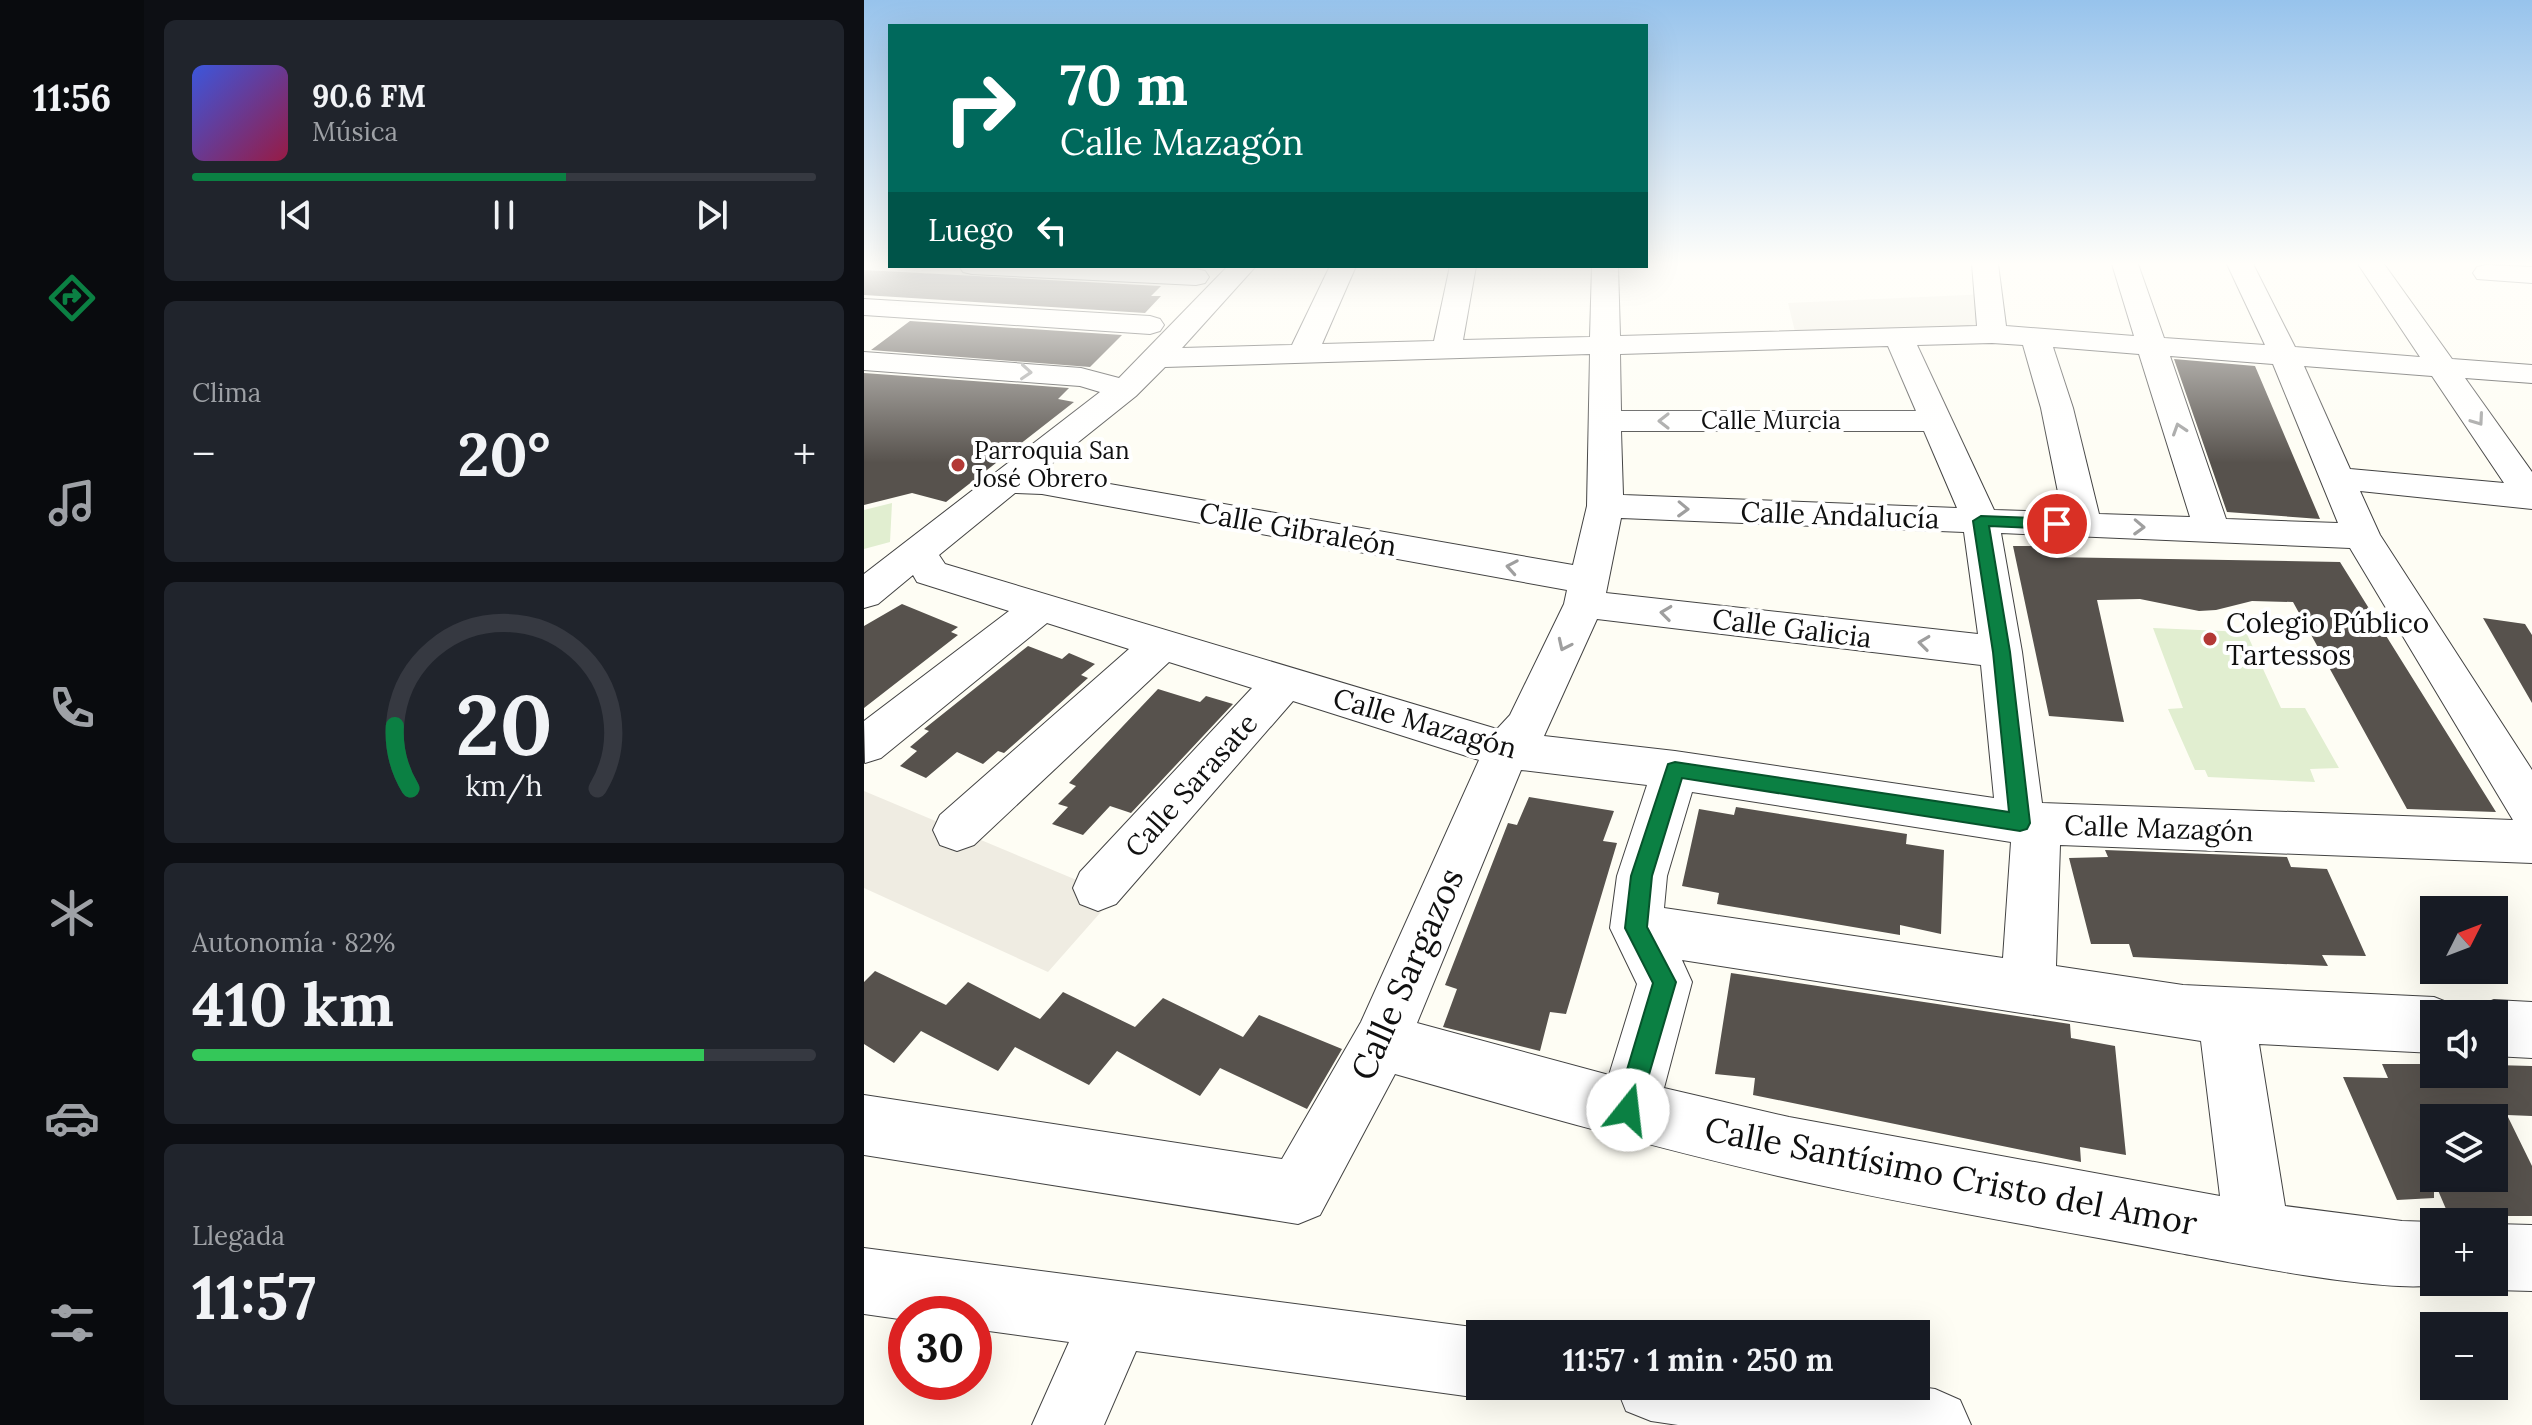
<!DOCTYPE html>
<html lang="es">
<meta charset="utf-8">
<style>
body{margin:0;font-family:Lora,serif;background:#20242c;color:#f1f3f6;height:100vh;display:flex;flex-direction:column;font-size:30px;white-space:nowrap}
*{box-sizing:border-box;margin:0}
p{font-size:26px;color:#9ea1a6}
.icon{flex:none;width:44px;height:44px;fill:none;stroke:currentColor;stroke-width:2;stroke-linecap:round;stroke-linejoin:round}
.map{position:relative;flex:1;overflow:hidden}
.details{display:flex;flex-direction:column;gap:20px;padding:20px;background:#0d0f14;width:720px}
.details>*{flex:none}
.banner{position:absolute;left:24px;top:24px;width:760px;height:244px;border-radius:0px;box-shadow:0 8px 32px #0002;background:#00695c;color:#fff;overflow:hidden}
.needle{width:52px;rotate:48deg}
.tools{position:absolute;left:1556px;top:896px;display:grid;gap:16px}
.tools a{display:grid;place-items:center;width:88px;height:88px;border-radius:0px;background:#171b24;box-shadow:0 8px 32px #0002;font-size:40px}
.speed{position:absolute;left:24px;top:1296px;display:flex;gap:16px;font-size:40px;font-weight:700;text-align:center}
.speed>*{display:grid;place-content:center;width:104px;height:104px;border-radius:50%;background:#171b24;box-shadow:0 8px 32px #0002;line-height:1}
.speed .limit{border:12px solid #d22;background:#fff;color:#111}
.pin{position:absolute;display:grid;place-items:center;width:68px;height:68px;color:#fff;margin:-34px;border:4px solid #fff;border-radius:50%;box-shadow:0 2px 8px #0007}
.me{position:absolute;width:88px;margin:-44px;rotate:16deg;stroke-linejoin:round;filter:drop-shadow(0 0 6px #0008)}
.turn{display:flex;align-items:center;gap:28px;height:168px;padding:0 40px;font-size:36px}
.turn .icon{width:104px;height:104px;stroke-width:2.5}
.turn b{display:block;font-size:56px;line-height:68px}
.then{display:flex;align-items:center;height:76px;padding:0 40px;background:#0003;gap:16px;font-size:30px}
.big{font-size:60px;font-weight:800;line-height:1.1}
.details .card{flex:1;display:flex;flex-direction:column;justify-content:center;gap:12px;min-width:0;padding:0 28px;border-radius:12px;background:#20242c}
.details .dial{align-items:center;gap:0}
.dial svg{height:208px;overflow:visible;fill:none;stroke:#363941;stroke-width:7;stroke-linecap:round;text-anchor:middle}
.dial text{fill:#f1f3f6;stroke:none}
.song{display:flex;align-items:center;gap:24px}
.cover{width:96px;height:96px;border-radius:12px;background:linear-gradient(135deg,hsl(230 70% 55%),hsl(340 70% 35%))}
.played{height:8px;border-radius:4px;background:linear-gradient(90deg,#0b8043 60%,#363941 60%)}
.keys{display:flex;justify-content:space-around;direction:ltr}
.heat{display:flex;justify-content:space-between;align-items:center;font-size:44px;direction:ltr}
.charge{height:12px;border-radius:6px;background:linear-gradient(90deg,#34c759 82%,#363941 0)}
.trip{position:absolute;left:602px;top:1320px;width:464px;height:80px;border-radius:0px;background:#171b24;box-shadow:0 8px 32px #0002;font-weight:800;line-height:80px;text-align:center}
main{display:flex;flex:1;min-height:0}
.dock{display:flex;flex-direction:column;width:144px;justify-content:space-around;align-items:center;background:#090b0e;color:#9ea1a6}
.dock .icon{width:56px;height:56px}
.dock .current{color:#0b8043}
.dock b{font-size:36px;color:#f1f3f6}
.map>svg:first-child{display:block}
</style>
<main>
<nav class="dock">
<b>11:56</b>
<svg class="icon current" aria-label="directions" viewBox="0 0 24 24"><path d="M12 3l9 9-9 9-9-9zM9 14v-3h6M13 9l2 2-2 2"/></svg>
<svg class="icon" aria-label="music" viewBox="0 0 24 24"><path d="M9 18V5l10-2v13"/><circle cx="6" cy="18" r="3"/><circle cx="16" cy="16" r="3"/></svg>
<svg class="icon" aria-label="phone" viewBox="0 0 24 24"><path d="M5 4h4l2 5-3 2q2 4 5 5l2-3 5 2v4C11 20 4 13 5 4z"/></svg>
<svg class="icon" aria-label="climate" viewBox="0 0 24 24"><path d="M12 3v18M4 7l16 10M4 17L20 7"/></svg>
<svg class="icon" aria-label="car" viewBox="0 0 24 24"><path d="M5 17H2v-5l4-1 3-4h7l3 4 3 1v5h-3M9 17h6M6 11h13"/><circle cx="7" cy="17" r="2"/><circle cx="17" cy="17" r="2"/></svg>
<svg class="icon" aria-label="filters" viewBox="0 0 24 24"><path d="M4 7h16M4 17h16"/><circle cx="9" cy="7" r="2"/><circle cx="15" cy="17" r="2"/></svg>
</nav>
<section class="details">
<div class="card">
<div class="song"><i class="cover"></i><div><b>90.6 FM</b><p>Música</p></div></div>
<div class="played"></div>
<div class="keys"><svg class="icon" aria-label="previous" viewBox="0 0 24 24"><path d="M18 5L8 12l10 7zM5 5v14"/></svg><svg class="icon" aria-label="pause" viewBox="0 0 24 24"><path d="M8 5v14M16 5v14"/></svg><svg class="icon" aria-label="next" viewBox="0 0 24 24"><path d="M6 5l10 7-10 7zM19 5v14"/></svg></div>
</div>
<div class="card"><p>Clima</p>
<div class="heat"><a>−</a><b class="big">20°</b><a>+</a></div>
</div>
<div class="card dial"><svg viewBox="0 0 100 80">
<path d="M14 69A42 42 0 1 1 86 69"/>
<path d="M14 69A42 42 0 0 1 8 45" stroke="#0b8043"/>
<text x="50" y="56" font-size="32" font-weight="700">20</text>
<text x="50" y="72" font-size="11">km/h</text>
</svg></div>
<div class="card"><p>Autonomía · 82%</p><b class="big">410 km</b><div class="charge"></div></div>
<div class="card"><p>Llegada</p><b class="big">11:57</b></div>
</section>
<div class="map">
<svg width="1668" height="1425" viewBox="0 0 1668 1425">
<rect width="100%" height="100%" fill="#fefdf4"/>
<path fill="#e1eed0" d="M28 503 26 542 0 549V510Z
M1289 628 1382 632 1417 708H1441L1475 768 1446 769 1451 782 1344 777 1341 770H1331L1304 709 1319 708Z"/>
<path fill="#efece2" d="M1125 294 1128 334 933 340 924 303Z
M0 791 93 830 251 896 184 972 0 888Z"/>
<path fill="#57524d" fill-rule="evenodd" d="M0 270 297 286 287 296H297L281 313 0 295Z
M46 321 258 335 226 367 7 350Z
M1310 359 1391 366 1456 519 1363 512Z
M0 373 205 388 194 399 210 402 82 502 48 493 0 505Z
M1149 546H1183L1185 557 1476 562 1632 812 1543 809 1429 602 1388 601 1352 610 1335 611 1276 599 1233 600 1260 722 1185 716Z
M38 604 94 627 87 632 94 635 0 708V626Z
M1619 618 1661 624 1668 635V703Z
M164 646 198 659 205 653 231 664 217 675 224 678 174 723 140 753 134 751 119 764 93 752 62 778 36 766 53 751 46 747 65 731 60 729Z
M294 689 336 702 342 696 369 704 267 813 246 806 219 835 188 824 204 807 194 804 212 786 205 783Z
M665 797 750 811 739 841 753 843 702 1014 686 1012 676 1051 579 1027 593 989 581 985 644 823 653 825Z
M872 807 1043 834 1042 844 1080 850 1077 934 1036 925V935L853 904 855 893 818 886 835 809 870 815Z
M1241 850 1423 857 1427 867 1463 869 1502 956 1458 955 1464 966 1269 957 1265 944H1227L1205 858 1244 857Z
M11 971 82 1005 104 982 176 1019 199 992 271 1027 299 998 379 1037 395 1015 478 1049 443 1109 356 1068 336 1096 253 1051 225 1085 151 1047 134 1071 57 1031 30 1063 0 1044V982Z
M867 973 1206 1024 1207 1038 1251 1046 1262 1155 1216 1147 1217 1162 889 1095 891 1078 851 1074Z
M1518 1064H1570V1074H1630V1065L1668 1066V1116L1643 1115 1668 1166V1216H1585L1570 1181V1198L1533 1200 1479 1077 1524 1078ZM1570 1114 1630 1115V1178H1570Z"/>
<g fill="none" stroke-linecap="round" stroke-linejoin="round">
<defs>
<path id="minor" d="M1108 264H1134L1142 326 1270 336 1248 264H1274L1300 338 1401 345 1363 264H1389L1431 347 1556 357 1494 264H1520L1588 359 1668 365V383L1601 378 1668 472V509L1496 491 1516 535 1668 770V863L1196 845 1192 966 1319 985 1570 997 1590 1005 1594 1014H1570V1053L1395 1044 1421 1206 1538 1221 1570 1222V1282H1584C1542 1299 1367 1262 1315 1253 1185 1228 1052 1207 923 1178 791 1148 661 1111 531 1074L456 1215 434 1224 0 1155V1095L418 1159 497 1022 615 760 429 701 252 904 234 911 216 904 209 888 216 872 388 688 305 662 110 845 93 851 76 845 69 830 76 815 265 649 183 623 17 758 1 763 0 721 145 611 53 582 49 575 14 604 0 608V574L236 392 216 386 0 370V352L217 368 255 378 364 266H392L318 348 428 345 466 266H492L458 344 570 341 586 266H612L599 340 726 337 728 266H754L756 336 1113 326ZM1128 343 1159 345 1177 408 1198 512 1130 510 1053 345ZM1024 346 1052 411H757L756 354ZM1189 347 1275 354 1326 517 1235 514 1209 408ZM726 354 723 506 709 565 177 472 272 396 301 367ZM1306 356 1409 364 1474 523 1362 519ZM1440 366 1568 376 1640 483 1486 469ZM757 431H1060L1093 508 759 495ZM151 493 178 494 703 590 700 604 646 715 633 729 81 564 75 555ZM757 518 1100 532 1114 634 742 593ZM1137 533 1486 548 1649 820 1178 803 1158 652ZM733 619 1117 665 1130 798 811 751 680 736ZM657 770 783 785 753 876 746 928 773 984 745 1075 553 1023ZM828 792 1147 842 1139 958 800 908 803 876ZM818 960 1337 1041 1356 1196 925 1117 800 1088 828 982Z
M1622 265 1668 267V283L1613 279 1609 273 1613 267Z
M95 266 332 269 341 271 345 277 341 283 332 285 108 274 99 272Z
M0 299 286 316 296 319 300 325 296 331 286 334 0 315Z
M1630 1000 1668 1002V1058L1630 1056V1014H1608L1610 1008Z
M1630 1224 1668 1225V1291L1630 1290 1611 1282H1630Z
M0 1248 616 1328 630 1334H616V1386H641L616 1398 272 1351 240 1425H168L205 1342 110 1329V1314H42V1320L0 1314Z
M752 1386H1049L1071 1389 1096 1400 1107 1425H814L787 1421 762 1411Z"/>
</defs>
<use href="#minor" stroke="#434343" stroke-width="2"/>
<use href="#minor" fill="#fff" fill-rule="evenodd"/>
</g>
<defs><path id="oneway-chevron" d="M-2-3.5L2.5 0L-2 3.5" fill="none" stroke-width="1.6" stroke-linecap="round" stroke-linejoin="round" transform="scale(2)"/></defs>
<g stroke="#9f9f9f">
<use href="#oneway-chevron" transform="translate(162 372) rotate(4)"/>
<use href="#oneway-chevron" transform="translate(1614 420) rotate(55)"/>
<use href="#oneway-chevron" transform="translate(800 421) rotate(-180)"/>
<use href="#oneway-chevron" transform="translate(1315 429) rotate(-108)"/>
<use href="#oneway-chevron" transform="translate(819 509) rotate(2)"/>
<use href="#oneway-chevron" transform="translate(1275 527) rotate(2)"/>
<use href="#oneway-chevron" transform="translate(648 567) rotate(-170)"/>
<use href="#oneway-chevron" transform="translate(802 613) rotate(-173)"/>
<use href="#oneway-chevron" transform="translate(1060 643) rotate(-173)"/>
<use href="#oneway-chevron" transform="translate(700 645) rotate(115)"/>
</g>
<linearGradient id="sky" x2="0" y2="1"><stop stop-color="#97c3ec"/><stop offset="0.57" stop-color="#fffefa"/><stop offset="1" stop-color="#fffefa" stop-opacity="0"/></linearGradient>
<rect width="1668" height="463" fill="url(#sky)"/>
<path fill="#0b8043" stroke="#07532c" stroke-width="2" d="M1117 516 1193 519 1201 524 1193 529 1125 526 1146 652 1166 823 1163 829 1156 831 818 778 788 876 783 927 812 982 772 1119 764 1122 755 1119 751 1110 789 983 761 928 767 876 804 764 811 762 1145 812 1129 652 1109 521Z"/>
<g fill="#b33935" stroke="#fff" stroke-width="3">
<circle cx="94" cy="465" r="8"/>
<circle cx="1346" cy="639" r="8"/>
</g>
<g text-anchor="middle" stroke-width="8" stroke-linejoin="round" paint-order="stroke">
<g font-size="24" fill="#101010" stroke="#fff">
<text x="907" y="429">Calle Murcia</text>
</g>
<g font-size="24" fill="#101010" stroke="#fff" text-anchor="start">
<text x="110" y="459">Parroquia San<tspan x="110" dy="28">José Obrero</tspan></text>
</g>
<g font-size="28" fill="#101010" stroke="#fff">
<text transform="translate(976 515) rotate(2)" y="10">Calle Andalucía</text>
<text transform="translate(434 529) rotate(10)" y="10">Calle Gibraleón</text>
<text transform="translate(928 628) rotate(7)" y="10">Calle Galicia</text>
<text transform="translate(561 723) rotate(16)" y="10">Calle Mazagón</text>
<text transform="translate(327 785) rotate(-48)" y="10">Calle Sarasate</text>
<text transform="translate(1295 828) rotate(2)" y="10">Calle Mazagón</text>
</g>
<g font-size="28" fill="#101010" stroke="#fff" text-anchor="start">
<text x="1362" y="633">Colegio Público<tspan x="1362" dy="32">Tartessos</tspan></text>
</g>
<g font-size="34" fill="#101010" stroke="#fff">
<text transform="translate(543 974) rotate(-66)" y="12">Calle Sargazos</text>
<text transform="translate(1087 1176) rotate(11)" y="12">Calle Santísimo Cristo del Amor</text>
</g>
</g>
</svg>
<div class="tools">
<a><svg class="needle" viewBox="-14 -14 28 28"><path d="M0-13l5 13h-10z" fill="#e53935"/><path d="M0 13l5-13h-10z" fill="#9ea1a6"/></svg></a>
<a><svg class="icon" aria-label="sound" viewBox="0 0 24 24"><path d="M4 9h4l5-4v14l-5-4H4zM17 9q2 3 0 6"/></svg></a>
<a><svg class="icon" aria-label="layers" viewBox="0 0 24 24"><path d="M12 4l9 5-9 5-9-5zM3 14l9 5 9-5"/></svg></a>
<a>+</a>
<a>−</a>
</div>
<div class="speed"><div class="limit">30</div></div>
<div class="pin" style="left:1193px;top:524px;background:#d93025"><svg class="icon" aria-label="arrive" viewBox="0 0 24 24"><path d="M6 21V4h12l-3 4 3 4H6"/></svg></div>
<svg class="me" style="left:764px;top:1110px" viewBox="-20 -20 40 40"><circle r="19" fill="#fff"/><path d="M0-13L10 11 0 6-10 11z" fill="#0b8043"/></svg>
<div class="trip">11:57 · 1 min · 250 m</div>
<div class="banner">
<div class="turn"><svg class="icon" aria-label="right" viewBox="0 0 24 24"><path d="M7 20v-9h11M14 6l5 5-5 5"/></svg><div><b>70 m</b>Calle Mazagón</div></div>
<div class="then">Luego<svg class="icon" aria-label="left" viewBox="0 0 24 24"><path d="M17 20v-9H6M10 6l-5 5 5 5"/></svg></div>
</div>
</div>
</main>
